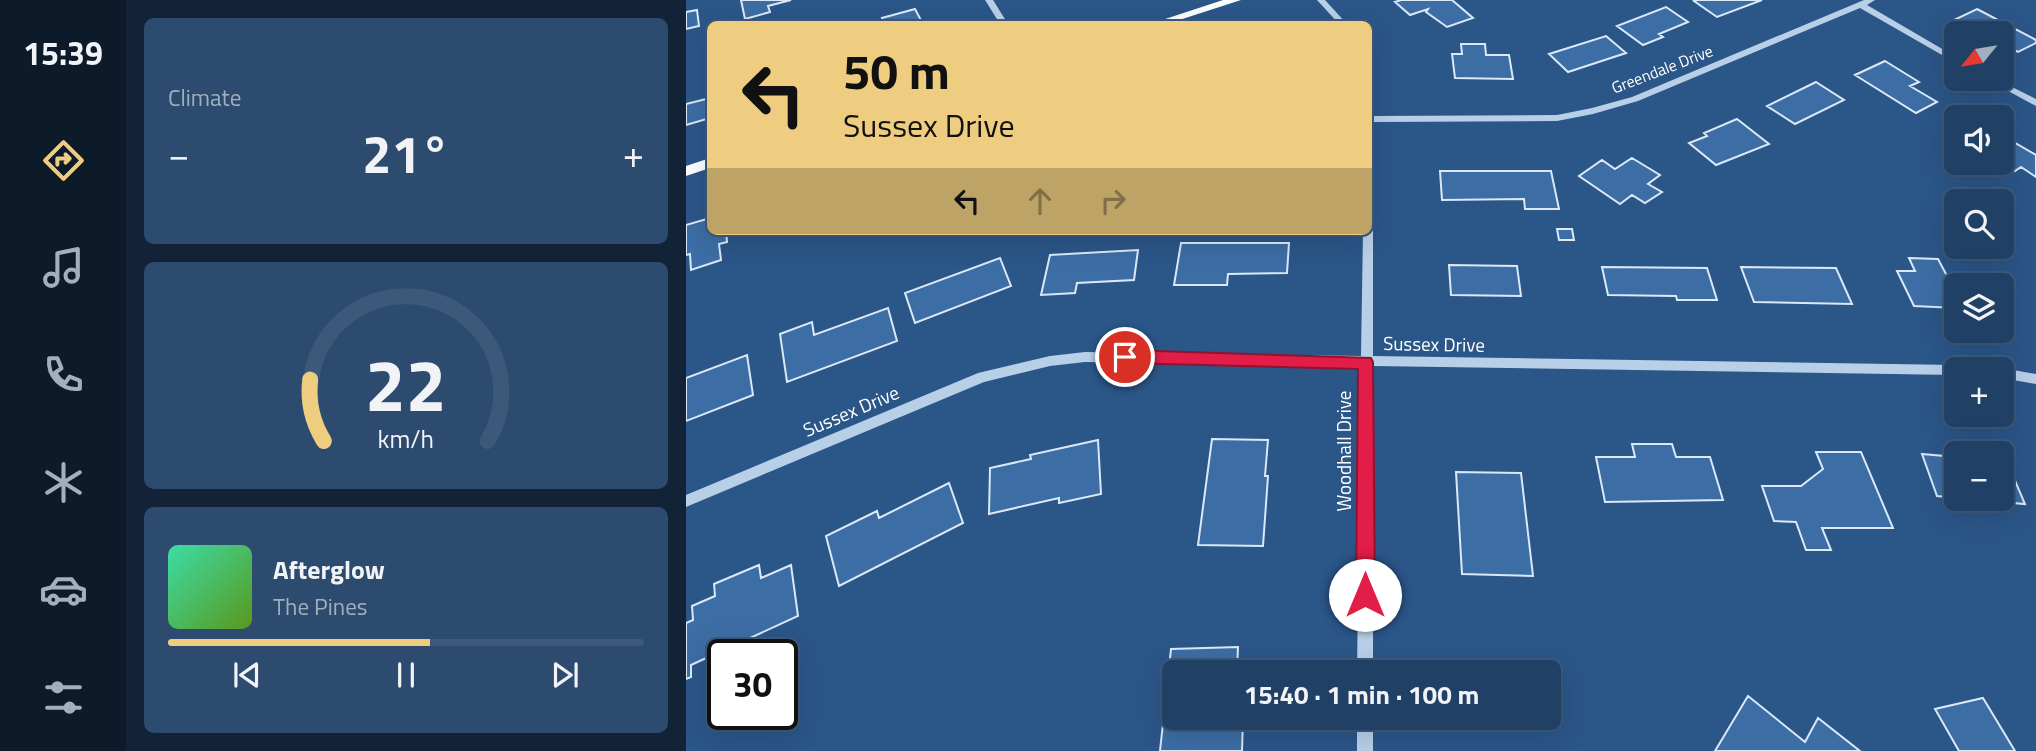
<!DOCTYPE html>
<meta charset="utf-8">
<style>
body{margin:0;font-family:"Titillium Web",sans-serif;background:#2d4b6f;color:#f1f3f6;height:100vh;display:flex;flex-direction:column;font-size:26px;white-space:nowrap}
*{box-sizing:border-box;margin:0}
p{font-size:23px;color:#a2afbf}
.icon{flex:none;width:38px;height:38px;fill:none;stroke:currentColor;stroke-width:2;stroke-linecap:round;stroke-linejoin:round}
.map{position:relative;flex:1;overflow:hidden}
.side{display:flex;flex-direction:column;gap:18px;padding:18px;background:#122338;width:560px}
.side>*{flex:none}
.banner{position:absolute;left:21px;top:21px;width:665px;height:214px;border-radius:10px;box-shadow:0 7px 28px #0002,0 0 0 2px #3d597a;background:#eecc80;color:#111;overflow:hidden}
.needle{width:46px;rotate:240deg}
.fabs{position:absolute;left:1258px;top:21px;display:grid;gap:14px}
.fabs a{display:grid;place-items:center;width:70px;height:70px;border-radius:10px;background:#204066;box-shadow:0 7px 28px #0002,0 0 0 2px #3d597a;font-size:35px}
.speed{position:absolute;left:21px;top:639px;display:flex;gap:14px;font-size:35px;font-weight:700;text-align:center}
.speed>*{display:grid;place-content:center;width:91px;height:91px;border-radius:50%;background:#204066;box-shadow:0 7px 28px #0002,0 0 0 2px #3d597a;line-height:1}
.speed .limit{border:4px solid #111;border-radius:10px;background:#fff;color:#111}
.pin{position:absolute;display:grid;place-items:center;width:60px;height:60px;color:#fff;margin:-30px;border:4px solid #fff;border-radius:50%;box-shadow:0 2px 7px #0007}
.me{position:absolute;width:77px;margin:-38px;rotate:0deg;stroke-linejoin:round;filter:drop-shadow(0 0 5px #0008)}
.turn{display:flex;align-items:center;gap:24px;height:147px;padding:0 21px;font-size:32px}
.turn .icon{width:91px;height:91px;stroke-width:2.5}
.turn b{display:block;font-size:49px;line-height:60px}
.lanes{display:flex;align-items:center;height:66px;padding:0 21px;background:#0003;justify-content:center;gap:35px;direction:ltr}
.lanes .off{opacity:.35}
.big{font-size:52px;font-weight:700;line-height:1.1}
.side .tile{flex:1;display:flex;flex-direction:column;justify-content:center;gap:10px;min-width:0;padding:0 24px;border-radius:10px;background:#2d4b6f}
.side .dial{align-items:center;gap:0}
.dial svg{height:182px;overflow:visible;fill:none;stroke:#3d597a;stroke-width:7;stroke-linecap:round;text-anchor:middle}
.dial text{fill:#f1f3f6;stroke:none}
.song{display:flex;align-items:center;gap:21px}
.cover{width:84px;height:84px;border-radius:10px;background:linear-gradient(135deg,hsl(160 70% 55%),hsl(90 70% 35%))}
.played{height:7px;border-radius:4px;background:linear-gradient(90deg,#eecc80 55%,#3d597a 55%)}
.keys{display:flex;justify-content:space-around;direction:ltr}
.heat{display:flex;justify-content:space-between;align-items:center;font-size:38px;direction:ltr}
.trip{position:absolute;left:476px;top:660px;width:399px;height:70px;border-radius:10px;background:#204066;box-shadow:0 7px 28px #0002,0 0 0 2px #3d597a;font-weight:700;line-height:70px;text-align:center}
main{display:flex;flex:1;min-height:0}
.dock{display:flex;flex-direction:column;width:126px;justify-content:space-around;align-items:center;background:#0d1a29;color:#a2afbf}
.dock .icon{width:49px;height:49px}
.dock .current{color:#eecc80}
.dock b{font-size:32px;color:#f1f3f6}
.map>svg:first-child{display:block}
</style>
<main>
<nav class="dock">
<b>15:39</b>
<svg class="icon current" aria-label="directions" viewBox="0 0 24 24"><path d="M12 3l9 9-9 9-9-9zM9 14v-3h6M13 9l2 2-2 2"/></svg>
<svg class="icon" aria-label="music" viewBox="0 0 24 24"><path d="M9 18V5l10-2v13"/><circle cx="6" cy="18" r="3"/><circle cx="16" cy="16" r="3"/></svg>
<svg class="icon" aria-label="phone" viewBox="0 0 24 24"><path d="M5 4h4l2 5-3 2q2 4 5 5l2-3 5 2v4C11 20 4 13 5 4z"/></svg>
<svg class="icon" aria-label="climate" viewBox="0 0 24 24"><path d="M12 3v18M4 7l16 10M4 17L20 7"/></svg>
<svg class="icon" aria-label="car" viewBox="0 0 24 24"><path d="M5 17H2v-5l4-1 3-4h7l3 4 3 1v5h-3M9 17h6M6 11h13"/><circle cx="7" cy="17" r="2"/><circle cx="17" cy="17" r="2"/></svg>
<svg class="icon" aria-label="filters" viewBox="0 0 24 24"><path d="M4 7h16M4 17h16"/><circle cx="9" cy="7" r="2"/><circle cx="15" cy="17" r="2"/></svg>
</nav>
<section class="side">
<div class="tile"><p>Climate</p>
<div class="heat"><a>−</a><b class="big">21°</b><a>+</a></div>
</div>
<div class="tile dial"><svg viewBox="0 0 100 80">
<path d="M14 69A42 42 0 1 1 86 69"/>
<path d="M14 69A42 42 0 0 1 8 42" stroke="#eecc80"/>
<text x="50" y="56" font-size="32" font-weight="700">22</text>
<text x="50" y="72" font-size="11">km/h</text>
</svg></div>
<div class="tile">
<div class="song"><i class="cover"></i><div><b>Afterglow</b><p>The Pines</p></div></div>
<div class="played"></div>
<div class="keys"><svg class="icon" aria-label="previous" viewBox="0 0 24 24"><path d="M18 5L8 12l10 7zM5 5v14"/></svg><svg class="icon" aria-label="pause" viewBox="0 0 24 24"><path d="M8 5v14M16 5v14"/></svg><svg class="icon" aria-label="next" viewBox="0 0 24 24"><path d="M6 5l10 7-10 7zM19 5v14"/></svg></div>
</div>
</section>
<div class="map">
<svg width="1350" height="751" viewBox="0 0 1350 751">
<rect width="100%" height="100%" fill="#2b5688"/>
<path fill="#3c6da4" stroke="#dbe8f7" stroke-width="2" d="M55 0H105L82 6 84 12 59 19Z
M715 0H766L787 18 761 27 740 12 742 9 724 15 709 2Z
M1011 0H1076L1031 17 1008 1Z
M980 7 1002 22 973 34 977 37 957 45 931 26Z
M229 9 237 24H199L196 18Z
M1291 9 1350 40V43L1332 52 1316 44V33H1297L1270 19Z
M11 10 13 26 0 29V12Z
M920 36 940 53 882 72 863 54Z
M775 44H799L800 55H823L827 79 769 78 766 54H776Z
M1199 61 1233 82 1224 86 1251 102 1230 113 1169 75Z
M1130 82 1158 100 1109 124 1081 106Z
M24 98V118L0 125V104Z
M1051 119 1083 144 1030 165 1003 143 1021 136 1018 133Z
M1316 139 1321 142 1324 140 1350 155V177L1335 167 1329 171 1316 163Z
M946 158 974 175 962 184 976 192 959 203 946 195 934 204 893 176 916 160 929 169Z
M754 171H865L873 209H839L838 199 756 200Z
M24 218V231H40L41 242 33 244 35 260 5 270 4 254 0 255V225Z
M871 229H886L888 240H873Z
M495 243H603L601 273 542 274 541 285H488Z
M452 250 448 280 391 283 389 293 355 295 364 255Z
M314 258 325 286 229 323 219 293Z
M1223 258 1252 259 1260 274 1281 275 1287 285H1270V308L1228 306 1211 271H1229Z
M763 265 831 266 835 296 765 295Z
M916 267 1021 268 1031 300H991L990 296 922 295Z
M1055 267 1150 268 1166 304 1068 302Z
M202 308 211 341 101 382 94 334 126 322 128 335Z
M61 355 67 395 0 421V378Z
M526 439 582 440 579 476H582L577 546 512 545Z
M412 440 415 494 373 503V498L303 514 304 468 345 459 344 455Z
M946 444H986L990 457H1024L1037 500 919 502 910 457H949Z
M1130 452H1175L1207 528H1136L1145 550H1120L1110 522 1088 521 1076 486H1115L1137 469Z
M1236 454 1270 457V498L1251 496Z
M1316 461 1321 462 1339 504 1281 499H1316Z
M770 472 835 473 847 576 776 574Z
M263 483 277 523 153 586 140 536 191 511 193 518Z
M73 565 75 578 105 565 112 616 5 665V677L0 679V623L7 620 6 606 29 596 28 584Z
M552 647 551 672H488V718H557L556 751H474L485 649Z
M1062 696 1119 742 1132 718 1174 751H1029Z
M1297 698 1329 751H1273L1249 709Z"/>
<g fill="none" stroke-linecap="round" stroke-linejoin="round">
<path fill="#b8cfe8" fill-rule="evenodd" d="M299 0H307L322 24H314Z
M631 0H639L661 24H653Z
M1178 0H1189L1181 5 1270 57V63L1174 8 952 101 907 114 871 121 687 122V187L682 190V104L687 107V116L871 115 906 108 946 97Z
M1300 79H1310L1350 99V106Z
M682 227 687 231V356L1270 365 1276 369H1270V375L687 366V672H671L675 366 399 362 364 366 298 382 0 507V495L292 373 364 356 399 352 675 356 677 231H682Z
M1316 368 1350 374V384L1316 378V369H1312Z
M671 718H687V751H671Z"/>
<path fill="#fafcfe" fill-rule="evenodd" d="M537 0H555L481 24H464Z
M24 158V168L0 176V166Z"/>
</g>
<path fill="#e11d48" stroke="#92132f" stroke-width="2" d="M439 350 685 358 687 362 689 595 686 601 679 604 672 601 670 595 672 369 439 363 432 357Z"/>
<g text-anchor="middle" stroke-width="7" stroke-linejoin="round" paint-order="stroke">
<g font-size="16" fill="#fff" stroke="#2b5688">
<text transform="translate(976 69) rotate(-21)" y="6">Greendale Drive</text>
</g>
<g font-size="19" fill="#fff" stroke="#2b5688">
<text transform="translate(748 344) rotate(1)" y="7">Sussex Drive</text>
<text transform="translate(165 411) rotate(-23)" y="7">Sussex Drive</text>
<text transform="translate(658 451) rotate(-90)" y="7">Woodhall Drive</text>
</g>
</g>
</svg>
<div class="fabs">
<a><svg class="needle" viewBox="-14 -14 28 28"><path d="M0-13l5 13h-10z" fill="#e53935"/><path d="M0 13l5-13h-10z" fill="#a2afbf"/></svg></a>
<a><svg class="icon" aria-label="sound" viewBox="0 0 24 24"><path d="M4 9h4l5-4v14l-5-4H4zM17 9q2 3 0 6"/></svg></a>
<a><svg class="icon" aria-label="search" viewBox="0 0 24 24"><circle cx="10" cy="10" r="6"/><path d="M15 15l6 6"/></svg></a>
<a><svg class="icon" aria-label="layers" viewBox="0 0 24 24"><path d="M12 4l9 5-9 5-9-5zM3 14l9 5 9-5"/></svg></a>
<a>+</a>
<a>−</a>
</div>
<div class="speed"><div class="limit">30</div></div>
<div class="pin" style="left:439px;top:357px;background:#d93025"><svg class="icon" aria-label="arrive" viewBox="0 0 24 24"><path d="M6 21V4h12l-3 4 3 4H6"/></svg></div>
<svg class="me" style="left:679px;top:595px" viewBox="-20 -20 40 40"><circle r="19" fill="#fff"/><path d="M0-13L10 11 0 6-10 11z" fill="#e11d48"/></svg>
<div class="trip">15:40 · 1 min · 100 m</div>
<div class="banner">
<div class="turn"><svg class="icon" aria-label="left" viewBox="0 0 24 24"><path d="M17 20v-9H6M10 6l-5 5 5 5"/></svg><div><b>50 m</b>Sussex Drive</div></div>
<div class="lanes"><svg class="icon" aria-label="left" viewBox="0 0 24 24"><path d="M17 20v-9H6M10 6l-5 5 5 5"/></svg><svg class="icon off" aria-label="ahead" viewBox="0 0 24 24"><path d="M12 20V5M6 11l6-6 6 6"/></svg><svg class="icon off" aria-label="right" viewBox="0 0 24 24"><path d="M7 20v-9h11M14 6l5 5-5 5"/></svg></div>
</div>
</div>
</main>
